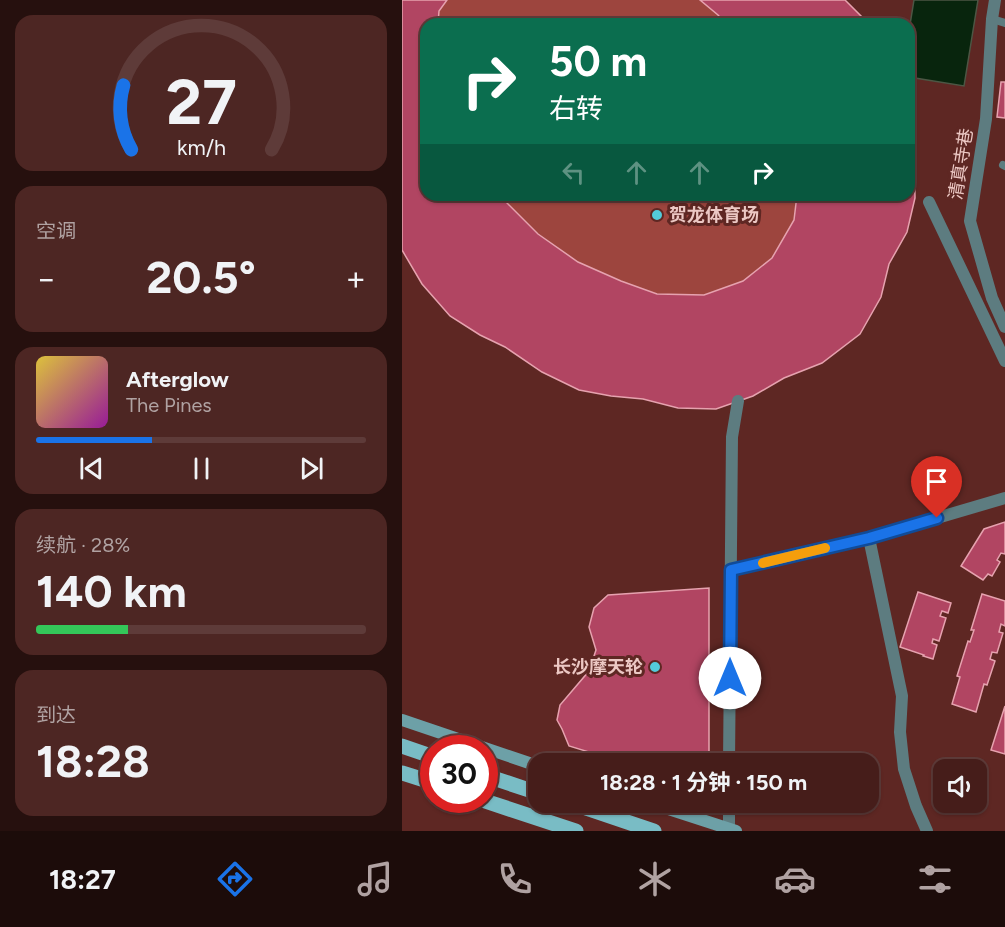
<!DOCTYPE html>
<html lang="zh">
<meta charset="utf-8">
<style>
body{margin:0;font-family:Figtree,"Noto Sans SC",sans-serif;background:#4d2623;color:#f1f3f6;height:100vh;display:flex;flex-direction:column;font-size:22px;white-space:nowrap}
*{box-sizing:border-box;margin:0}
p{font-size:20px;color:#b0a2a2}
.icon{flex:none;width:33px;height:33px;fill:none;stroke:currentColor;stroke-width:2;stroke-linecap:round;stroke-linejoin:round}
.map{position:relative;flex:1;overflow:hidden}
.details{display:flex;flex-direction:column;gap:15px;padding:15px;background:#26100e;width:402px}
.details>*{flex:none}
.guide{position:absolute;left:18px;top:18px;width:495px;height:183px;border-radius:18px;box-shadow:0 2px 4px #0004,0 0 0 2px #5e3b39;background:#0b6e4f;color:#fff;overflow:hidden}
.fabs{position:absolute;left:531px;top:759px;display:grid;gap:12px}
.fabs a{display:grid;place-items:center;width:54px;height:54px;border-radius:12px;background:#461d1a;box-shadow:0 2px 4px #0004,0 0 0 2px #5e3b39;font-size:30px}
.speed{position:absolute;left:18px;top:735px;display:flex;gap:12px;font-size:30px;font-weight:700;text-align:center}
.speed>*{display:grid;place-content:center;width:78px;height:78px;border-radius:50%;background:#461d1a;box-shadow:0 2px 4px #0004,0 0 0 2px #5e3b39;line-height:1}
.speed .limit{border:9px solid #d22;background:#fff;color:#111}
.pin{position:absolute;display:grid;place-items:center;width:51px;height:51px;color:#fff;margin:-62px -26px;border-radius:50% 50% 50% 0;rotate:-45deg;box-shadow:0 0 6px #0007}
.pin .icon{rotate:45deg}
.me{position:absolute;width:66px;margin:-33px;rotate:0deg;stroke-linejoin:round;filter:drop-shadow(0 0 4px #0008)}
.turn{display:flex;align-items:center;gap:21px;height:126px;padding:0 30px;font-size:27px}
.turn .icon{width:78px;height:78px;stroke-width:2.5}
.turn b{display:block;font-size:42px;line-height:51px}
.lanes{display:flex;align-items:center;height:57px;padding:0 30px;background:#0003;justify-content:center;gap:30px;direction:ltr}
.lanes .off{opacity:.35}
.big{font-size:45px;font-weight:700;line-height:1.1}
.details .tile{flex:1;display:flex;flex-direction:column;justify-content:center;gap:9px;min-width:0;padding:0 21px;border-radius:18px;background:#4d2623}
.details .dial{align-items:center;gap:0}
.dial svg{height:156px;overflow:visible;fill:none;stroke:#5e3b39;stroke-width:7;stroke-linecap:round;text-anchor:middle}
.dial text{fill:#f1f3f6;stroke:none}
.song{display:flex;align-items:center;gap:18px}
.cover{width:72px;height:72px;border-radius:9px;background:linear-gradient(135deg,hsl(50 70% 55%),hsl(300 70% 35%))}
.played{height:6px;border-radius:3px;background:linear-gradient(90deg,#1a73e8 35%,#5e3b39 35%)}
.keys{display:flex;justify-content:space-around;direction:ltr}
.heat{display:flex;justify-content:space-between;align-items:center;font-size:33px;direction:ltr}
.charge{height:9px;border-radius:4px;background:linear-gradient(90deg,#34c759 28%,#5e3b39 0)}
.trip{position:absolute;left:126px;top:753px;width:351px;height:60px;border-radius:18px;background:#461d1a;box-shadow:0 2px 4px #0004,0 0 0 2px #5e3b39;font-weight:700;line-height:60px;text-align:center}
.tab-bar{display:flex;height:96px;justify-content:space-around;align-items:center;background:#1c0c0a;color:#b0a2a2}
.tab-bar .icon{width:42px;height:42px}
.tab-bar .current{color:#1a73e8}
.tab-bar b{font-size:27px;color:#f1f3f6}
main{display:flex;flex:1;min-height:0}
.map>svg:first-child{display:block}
</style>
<main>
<section class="details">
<div class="tile dial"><svg viewBox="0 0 100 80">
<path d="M14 69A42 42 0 1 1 86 69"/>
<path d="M14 69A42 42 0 0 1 10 36" stroke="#1a73e8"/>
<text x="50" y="56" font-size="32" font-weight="700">27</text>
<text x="50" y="72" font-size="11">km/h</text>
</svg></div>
<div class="tile"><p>空调</p>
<div class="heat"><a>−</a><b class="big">20.5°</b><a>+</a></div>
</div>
<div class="tile">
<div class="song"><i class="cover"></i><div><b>Afterglow</b><p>The Pines</p></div></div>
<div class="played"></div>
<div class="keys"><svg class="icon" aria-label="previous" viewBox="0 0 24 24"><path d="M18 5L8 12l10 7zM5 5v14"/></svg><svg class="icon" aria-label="pause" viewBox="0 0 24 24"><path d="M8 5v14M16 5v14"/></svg><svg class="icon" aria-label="next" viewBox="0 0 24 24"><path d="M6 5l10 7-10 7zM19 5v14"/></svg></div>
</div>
<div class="tile"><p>续航 · 28%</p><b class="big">140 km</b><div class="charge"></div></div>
<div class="tile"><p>到达</p><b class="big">18:28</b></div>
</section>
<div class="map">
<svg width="603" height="831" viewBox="0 0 603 831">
<rect width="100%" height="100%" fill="#5e2723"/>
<path fill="#9d453e" d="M0 0H443L462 19 465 24H24V195H507L513 198 505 232 487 264 479 297 458 334 420 363 382 378 351 396 314 409 241 399 209 396 177 390 140 372 103 347 78 335 48 316 20 284 0 250Z"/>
<path fill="#08250d" stroke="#4c5644" stroke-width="1.5" d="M512 0H576L562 86 507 77V31Z"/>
<path fill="#b14562" stroke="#e6a2af" stroke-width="1.5" d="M0 0H45L37 11 36 24H24V195H97L136 234 176 262 219 281 255 294 302 295 341 281 370 258 392 220 395 195H507V137L512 146 513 198 505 232 487 264 479 297 458 334 420 363 382 378 351 396 314 409 276 408 241 399 209 396 177 390 140 372 103 347 78 335 48 316 20 284 0 250Z
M298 0H443L462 19 465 24H324L316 15Z
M599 82H603V118L595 117Z
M603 522V554L599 553 595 560 598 562 590 576 586 574 581 580 559 566 582 529Z
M307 588V764H226L167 746 160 729 155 720 158 705 187 671 194 650 187 627 192 608 206 595Z
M516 592 549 603 546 613 540 611 538 616 544 618 537 641 531 639 530 643 535 645 531 659 521 656 522 655 498 647Z
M580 594 603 601V626L599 624 597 632 601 633 595 653 590 652 588 659 593 661 585 685 582 684 574 712 550 704 558 677 555 676 566 641 568 642 572 630H569Z
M603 706V754L589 750Z"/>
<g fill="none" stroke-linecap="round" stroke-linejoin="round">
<path stroke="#5d7c80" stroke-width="8" d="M590 19 603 23
M601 165 603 166"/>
<path stroke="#5d7c80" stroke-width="12" d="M593 0 590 19 584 119 568 221 590 298 603 327
M527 202 603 361
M329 570 467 538
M327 764 330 437 336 401
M327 829V802
M525 831 514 806 502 769 498 732 500 696 467 538 603 498"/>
<path stroke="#6da0a7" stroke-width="12" d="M0 720 136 766
M245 802 334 831"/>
<path stroke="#79bcc5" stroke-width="15" d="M0 746 32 757
M0 773 32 783
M82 775 136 793
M80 800 174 831
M166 802 252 831"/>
</g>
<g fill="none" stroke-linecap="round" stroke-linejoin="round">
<defs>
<path id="route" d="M328 678 329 570 467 538 535 518"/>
</defs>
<use href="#route" stroke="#114b97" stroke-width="15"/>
<use href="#route" stroke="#1a73e8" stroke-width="10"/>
<path stroke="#f59e0b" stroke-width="10" d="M361 563 423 548"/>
</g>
<g fill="#53cbda" stroke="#5e2723" stroke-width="2">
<circle cx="255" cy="215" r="6"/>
<circle cx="253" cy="667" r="6"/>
</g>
<g text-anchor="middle" stroke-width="6" stroke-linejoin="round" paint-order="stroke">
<g font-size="18" fill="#ecc8c4" stroke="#5e2723">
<text transform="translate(559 164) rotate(-81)" y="6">清真寺巷</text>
</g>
<g font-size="18" font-weight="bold" fill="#ecc8c4" stroke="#5e2723" text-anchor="start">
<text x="267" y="221">贺龙体育场</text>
<text x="241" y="673" text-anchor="end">长沙摩天轮</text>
</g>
</g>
</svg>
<div class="fabs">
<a><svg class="icon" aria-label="sound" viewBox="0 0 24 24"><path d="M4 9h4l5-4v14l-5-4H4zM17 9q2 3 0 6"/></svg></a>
</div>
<div class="speed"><div class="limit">30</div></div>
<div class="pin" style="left:535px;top:518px;background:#d93025"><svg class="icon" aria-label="arrive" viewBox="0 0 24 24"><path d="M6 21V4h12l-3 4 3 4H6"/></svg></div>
<svg class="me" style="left:328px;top:678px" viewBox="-20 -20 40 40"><circle r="19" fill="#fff"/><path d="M0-13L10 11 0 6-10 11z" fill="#1a73e8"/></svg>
<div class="trip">18:28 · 1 分钟 · 150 m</div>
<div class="guide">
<div class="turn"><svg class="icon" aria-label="right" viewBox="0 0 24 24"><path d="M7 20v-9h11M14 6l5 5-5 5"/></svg><div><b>50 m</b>右转</div></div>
<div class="lanes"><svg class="icon off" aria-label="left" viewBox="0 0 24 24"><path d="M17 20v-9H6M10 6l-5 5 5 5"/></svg><svg class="icon off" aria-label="ahead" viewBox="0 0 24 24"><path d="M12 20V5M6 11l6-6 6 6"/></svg><svg class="icon off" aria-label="ahead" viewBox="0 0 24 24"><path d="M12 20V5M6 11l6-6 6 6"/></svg><svg class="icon" aria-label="right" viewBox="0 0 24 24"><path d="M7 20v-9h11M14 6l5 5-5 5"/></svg></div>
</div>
</div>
</main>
<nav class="tab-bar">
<b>18:27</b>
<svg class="icon current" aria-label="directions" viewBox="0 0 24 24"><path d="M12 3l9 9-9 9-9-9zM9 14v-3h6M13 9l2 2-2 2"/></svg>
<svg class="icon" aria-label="music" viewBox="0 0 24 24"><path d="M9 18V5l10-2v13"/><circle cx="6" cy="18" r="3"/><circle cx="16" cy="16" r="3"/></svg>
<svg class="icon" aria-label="phone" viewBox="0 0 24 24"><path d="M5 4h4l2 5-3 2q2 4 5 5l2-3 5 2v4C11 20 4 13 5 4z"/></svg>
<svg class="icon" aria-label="climate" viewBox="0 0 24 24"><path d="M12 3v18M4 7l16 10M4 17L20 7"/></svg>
<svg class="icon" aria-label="car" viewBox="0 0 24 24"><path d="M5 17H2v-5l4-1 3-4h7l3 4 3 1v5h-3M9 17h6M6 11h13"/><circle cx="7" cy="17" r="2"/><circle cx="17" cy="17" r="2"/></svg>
<svg class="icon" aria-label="filters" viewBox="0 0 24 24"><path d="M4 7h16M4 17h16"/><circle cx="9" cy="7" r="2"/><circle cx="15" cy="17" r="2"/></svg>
</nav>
